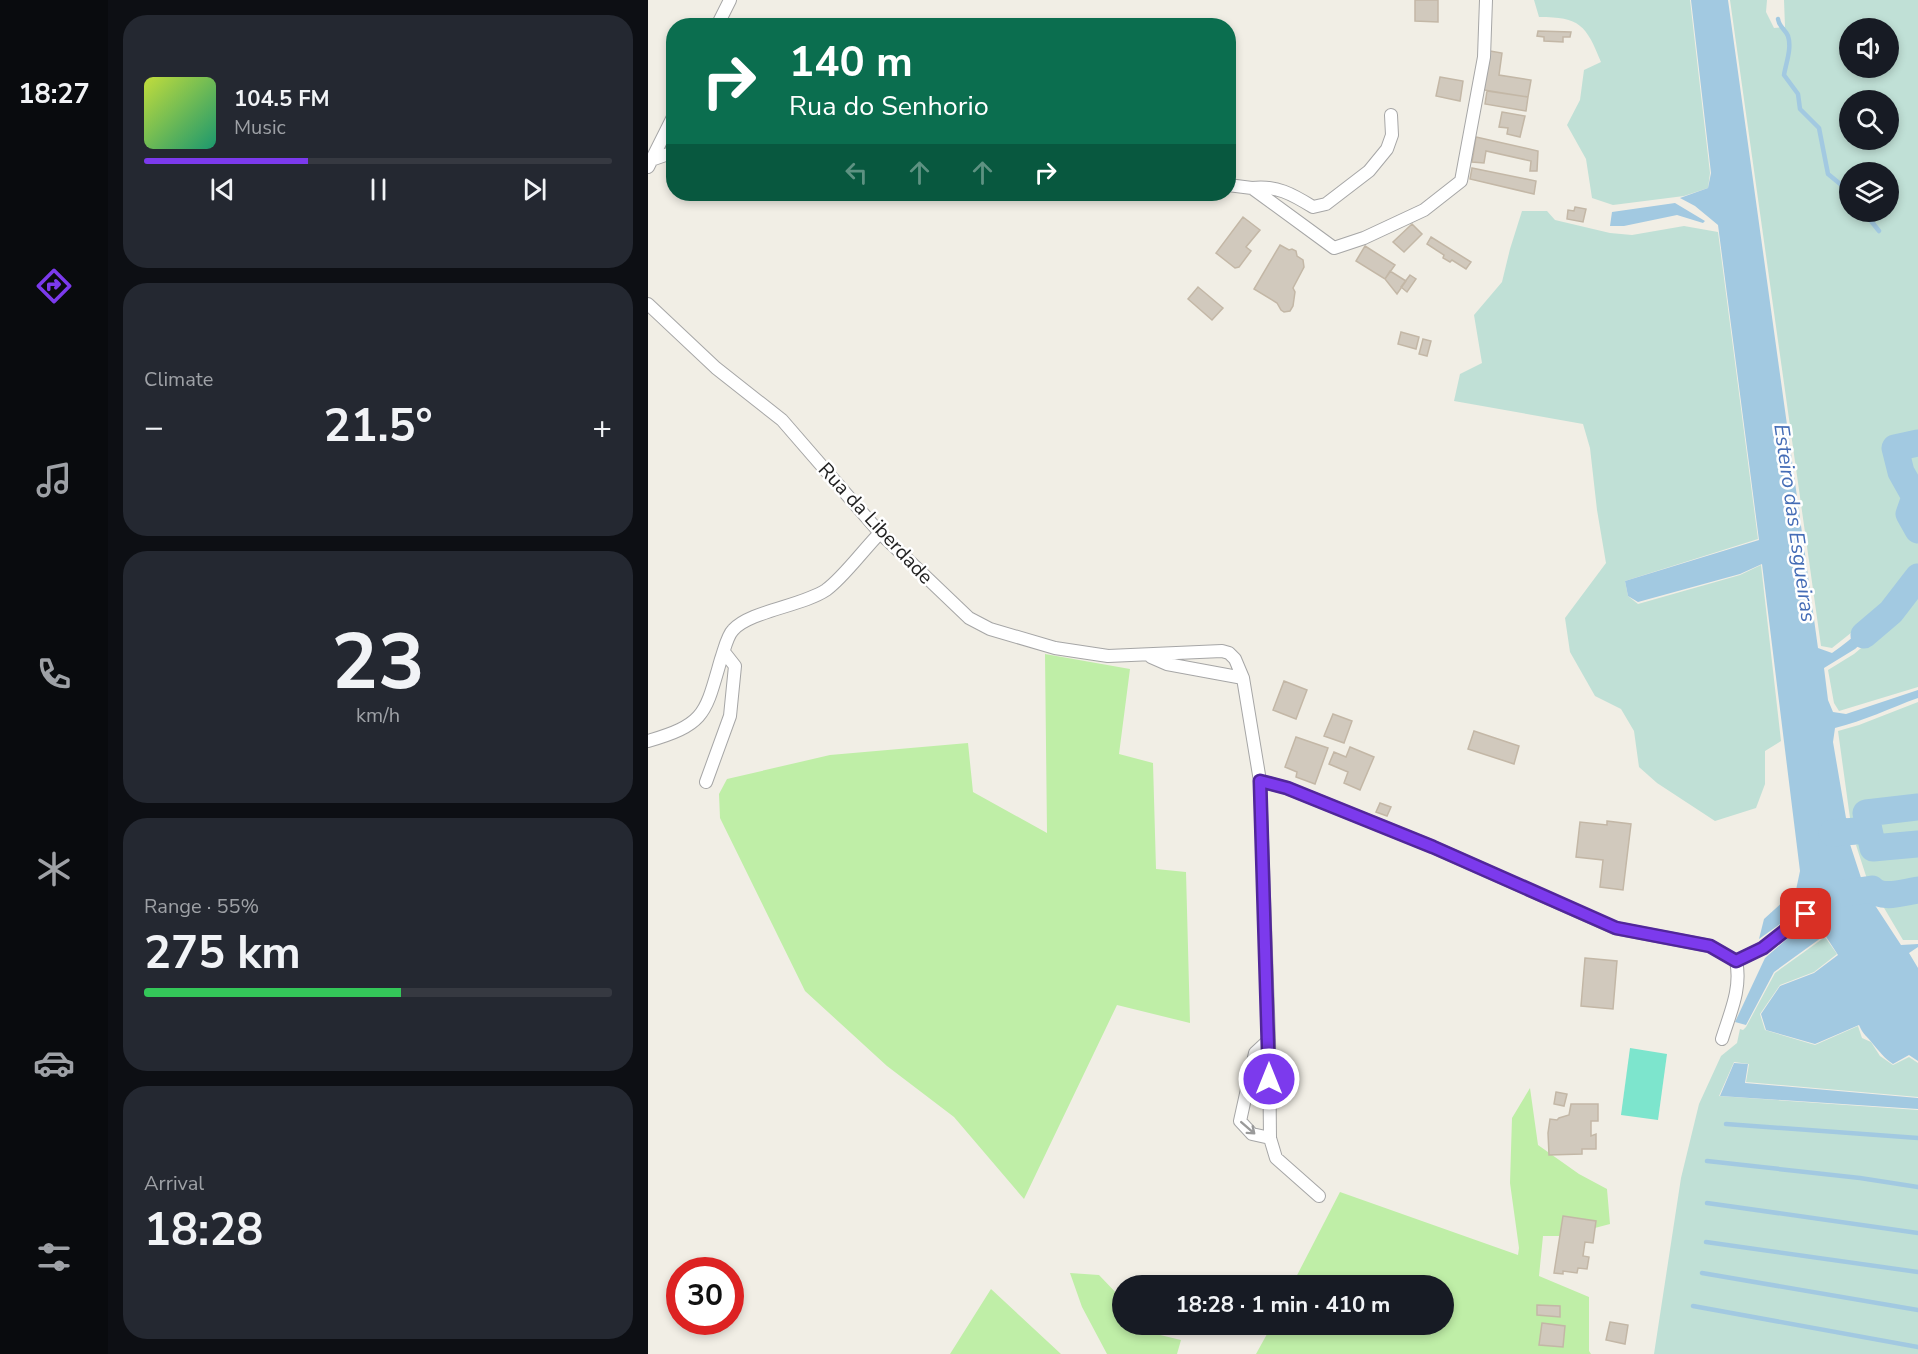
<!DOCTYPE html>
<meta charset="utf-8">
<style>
body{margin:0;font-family:"Nunito Sans",sans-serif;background:#242831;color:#f1f3f6;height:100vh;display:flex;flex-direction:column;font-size:22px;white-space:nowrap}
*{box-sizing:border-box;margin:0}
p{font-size:20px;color:#9ea1a6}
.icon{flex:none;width:33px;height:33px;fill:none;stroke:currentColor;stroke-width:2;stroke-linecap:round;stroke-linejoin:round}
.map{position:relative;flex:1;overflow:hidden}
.details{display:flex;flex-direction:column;gap:15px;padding:15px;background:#0d0f14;width:540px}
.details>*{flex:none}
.banner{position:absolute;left:18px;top:18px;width:570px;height:183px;border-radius:24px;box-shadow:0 3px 9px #0003;background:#0b6e4f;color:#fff;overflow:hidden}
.tools{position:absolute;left:1191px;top:18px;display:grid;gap:12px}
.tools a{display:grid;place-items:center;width:60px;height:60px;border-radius:50%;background:#171b24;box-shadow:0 3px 9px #0003;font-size:30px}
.speed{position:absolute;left:18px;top:1257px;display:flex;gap:12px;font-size:30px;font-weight:700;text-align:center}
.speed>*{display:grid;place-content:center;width:78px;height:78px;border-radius:50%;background:#171b24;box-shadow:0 3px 9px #0003;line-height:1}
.speed .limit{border:9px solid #d22;background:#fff;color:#111}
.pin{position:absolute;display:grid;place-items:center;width:51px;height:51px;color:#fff;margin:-26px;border-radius:12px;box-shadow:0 3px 9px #0006}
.me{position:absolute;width:66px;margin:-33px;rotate:0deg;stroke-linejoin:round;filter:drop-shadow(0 0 4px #0008)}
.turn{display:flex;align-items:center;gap:21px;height:126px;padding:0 24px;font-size:27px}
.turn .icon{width:78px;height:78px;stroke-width:2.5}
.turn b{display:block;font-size:42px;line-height:51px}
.lanes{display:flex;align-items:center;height:57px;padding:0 24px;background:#0003;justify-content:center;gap:30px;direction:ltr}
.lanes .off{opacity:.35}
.big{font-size:45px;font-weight:700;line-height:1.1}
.details .widget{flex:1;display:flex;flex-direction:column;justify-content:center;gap:9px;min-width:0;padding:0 21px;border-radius:24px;background:#242831}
.details .dial{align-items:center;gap:0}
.dial b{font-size:78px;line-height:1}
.song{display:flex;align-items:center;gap:18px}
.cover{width:72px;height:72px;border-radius:9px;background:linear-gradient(135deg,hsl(70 70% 55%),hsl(160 70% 35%))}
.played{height:6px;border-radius:3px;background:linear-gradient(90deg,#7c3aed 35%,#363941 35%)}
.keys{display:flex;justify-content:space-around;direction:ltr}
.heat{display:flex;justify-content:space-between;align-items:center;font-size:33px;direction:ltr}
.charge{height:9px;border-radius:4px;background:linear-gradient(90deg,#34c759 55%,#363941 0)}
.trip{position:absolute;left:464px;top:1275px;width:342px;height:60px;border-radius:30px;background:#171b24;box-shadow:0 3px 9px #0003;font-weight:700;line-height:60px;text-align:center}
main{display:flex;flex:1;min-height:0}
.dock{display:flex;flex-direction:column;width:108px;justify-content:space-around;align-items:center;background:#090b0e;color:#9ea1a6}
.dock .icon{width:42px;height:42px}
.dock .current{color:#7c3aed}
.dock b{font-size:27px;color:#f1f3f6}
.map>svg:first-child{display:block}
</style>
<main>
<nav class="dock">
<b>18:27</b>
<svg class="icon current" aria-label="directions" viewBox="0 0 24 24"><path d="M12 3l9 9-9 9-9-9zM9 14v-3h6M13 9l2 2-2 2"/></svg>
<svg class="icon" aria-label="music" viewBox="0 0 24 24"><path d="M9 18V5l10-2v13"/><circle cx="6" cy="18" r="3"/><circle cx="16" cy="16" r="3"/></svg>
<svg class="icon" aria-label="phone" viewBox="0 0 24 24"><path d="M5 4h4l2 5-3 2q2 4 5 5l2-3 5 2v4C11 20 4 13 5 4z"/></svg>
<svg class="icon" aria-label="climate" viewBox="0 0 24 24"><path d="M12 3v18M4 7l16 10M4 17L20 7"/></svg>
<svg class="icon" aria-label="car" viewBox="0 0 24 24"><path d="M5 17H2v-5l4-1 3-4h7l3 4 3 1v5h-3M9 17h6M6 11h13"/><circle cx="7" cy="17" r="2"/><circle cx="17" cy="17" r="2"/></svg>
<svg class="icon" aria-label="filters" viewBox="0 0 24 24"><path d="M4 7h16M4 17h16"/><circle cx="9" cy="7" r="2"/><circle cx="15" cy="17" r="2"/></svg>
</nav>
<section class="details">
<div class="widget">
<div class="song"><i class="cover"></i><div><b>104.5 FM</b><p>Music</p></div></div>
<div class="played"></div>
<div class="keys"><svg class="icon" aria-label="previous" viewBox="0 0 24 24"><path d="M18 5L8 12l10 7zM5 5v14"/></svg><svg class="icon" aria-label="pause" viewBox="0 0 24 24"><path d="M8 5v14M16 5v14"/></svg><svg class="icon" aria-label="next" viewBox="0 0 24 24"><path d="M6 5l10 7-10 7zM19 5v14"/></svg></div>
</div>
<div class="widget"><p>Climate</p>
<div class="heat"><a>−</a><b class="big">21.5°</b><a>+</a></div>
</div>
<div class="widget dial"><b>23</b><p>km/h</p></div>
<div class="widget"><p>Range · 55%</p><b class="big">275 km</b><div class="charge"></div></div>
<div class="widget"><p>Arrival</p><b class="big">18:28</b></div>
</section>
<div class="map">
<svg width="1270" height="1354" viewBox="0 0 1270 1354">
<rect width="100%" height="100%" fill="#f1eee5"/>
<path fill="#bfeea7" d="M397 654 482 669 471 754 505 763 508 869 538 872 542 1023 469 1005 376 1199 306 1117 239 1066 157 991 72 818 71 794 79 779 182 755 320 743 325 792 399 833Z
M882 1088 890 1145 931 1174 959 1189 962 1224 916 1236H895L891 1276 941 1297V1351L943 1354H608L624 1325 795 1324V1286L644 1285 692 1192 870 1255 871 1248 862 1183 864 1118Z
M422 1273 451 1275 474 1299V1324L498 1325 508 1334 533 1340 529 1354H459L434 1307Z
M343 1289 413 1354H302Z"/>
<path fill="#c0e0d6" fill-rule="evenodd" d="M886 0H1042L1062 173 1060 188 1036 196 965 205 944 198 938 159 919 125 932 100 936 70 953 62C938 25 932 17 891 17Z
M1082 0H1119L1118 12 1126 28 1137 27 1136 0H1270V687L1191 711 1186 703 1180 670 1206 654 1250 617 1245 603 1238 605 1184 648 1173 646ZM1240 28V68H1202V28ZM1240 100V140H1202V100ZM1240 172V212H1202V172Z
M874 211H899L907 220 962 233 984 235 1036 226 1070 232 1110 539 977 581 980 596 990 604 1092 575 1113 565 1133 741 1117 751V784L1108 808 1067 821 1009 783 991 767 986 731 973 709 947 696 922 652 917 618 958 563 949 510 942 448 935 424 806 401 812 374 834 363 826 315 854 282 862 249Z
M1270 702V940H1255L1219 879 1208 845 1215 841 1226 829 1202 818 1190 731 1211 725Z
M1177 937 1189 954 1166 972 1132 985 1112 1014 1117 1030 1167 1045 1210 1026 1214 1038 1223 1042 1232 1056 1245 1065 1261 1057 1270 1063V1097L1098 1082 1101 1064 1086 1062 1071 1096 1270 1110V1354H1006L1033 1178 1051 1104 1073 1056 1089 1043 1092 1029 1095 1030 1098 1027 1127 973Z"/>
<path fill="#7de5cd" d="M982 1048 1019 1054 1010 1120 973 1115Z"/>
<path fill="#a2c9e1" d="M1043 0H1080L1170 648 1184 653C1205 639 1222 620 1244 608L1245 616 1207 649 1176 668 1180 700 1185 712 1198 714 1270 690V698C1242 708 1216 721 1187 728L1185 742 1198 818 1221 830 1200 838 1217 890 1253 945 1270 944V947L1261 953 1270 968V1061L1261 1055 1245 1064C1236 1058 1232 1052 1225 1044 1219 1036 1215 1035 1211 1025L1167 1044 1118 1030 1113 1014 1132 986 1166 973 1190 955 1177 935 1126 972 1098 1025 1087 1022 1117 958 1171 911 1163 902 1111 939 1116 919 1148 890 1152 871 1114 564 1092 574 990 602 980 596 977 581 1111 540 1070 225 1047 206 1032 198 1060 188 1063 173Z
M1027 203 1057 221 1055 223 1029 215 976 226H962L964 212Z
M1086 1063 1100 1064 1097 1083 1270 1098V1109L1072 1096Z"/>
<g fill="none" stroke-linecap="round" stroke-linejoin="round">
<path stroke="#a2c9e1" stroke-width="4.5" d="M1130 19C1131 27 1137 29 1140 36 1144 48 1138 63 1136 75L1150 94 1152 109 1171 128 1180 174 1202 192
M1216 212 1231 231
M1078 1124 1270 1138
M1059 1161 1212 1178 1270 1187
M1059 1203 1270 1233
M1058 1242 1270 1272
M1054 1273 1270 1310
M1045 1306 1270 1347"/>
<path stroke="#a2c9e1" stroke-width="27" d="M1270 443 1247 448 1253 472 1267 497 1261 514 1270 530
M1216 635 1243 612 1270 577
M1221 830 1218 813 1270 807
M1184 833 1221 830 1225 848 1270 844
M1191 894 1224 889C1235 900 1256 892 1270 890"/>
</g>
<path fill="#d1c9bd" stroke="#c3b7a6" stroke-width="1.5" d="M767 0H790V22L767 21Z
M890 31 923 32 922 37H915V42L896 41V37L889 36Z
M842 51 854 53 851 75 883 80 880 97 836 90Z
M792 77 815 81 812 101 788 96Z
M839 91 880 97 878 111 837 104Z
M854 112 877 116 872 137 859 134 860 128 851 127Z
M828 137 890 151 889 171H882L883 161 838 151 836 163 824 162Z
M824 168 888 181 886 194 822 179Z
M927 207 938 209 935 222 919 219 920 210 926 211Z
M595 217 612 230 598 247 603 251 591 267 587 268 568 253Z
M764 224 774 234 756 252 745 242Z
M783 237 823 262 818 269 804 260 802 262 795 258 796 255 779 244Z
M632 245 641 250 644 249 648 251 649 256 655 260 656 267 645 288 647 292 645 306 642 311 636 312 633 310 629 303 606 289Z
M717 246 747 265 737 279 708 261Z
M742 271 758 281 749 294 737 279Z
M762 275 768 279 759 292 753 287Z
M550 287 575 308 564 320 540 299Z
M753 332 771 337 768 349 750 344Z
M775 339 783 341 779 356 771 354Z
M636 681 659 690 648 719 625 710Z
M685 714 704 721 696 743 676 736Z
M826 731 871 746 866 764 820 749Z
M648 737 680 748 667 784 648 777 649 772 637 767Z
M702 747 726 757 712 790 696 783 700 772 681 764 686 752 698 757Z
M732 803 743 807 739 816 728 812Z
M959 821 983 824 975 890 952 887 955 860 928 857 932 822 959 825Z
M937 958 969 961 965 1009 933 1006Z
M908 1092 919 1094 916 1106 906 1104Z
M923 1104H950V1121H943V1136L948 1134V1149H934V1154L901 1155 900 1133 902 1119 909 1120 911 1118 921 1115Z
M915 1216 948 1221 945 1243 937 1242 935 1256 941 1257 939 1269 930 1268 929 1273 915 1271V1274L906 1273Z
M889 1305 912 1306V1317L889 1315Z
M962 1322 980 1325 977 1344 958 1340Z
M894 1323 917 1326 915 1347 891 1345Z"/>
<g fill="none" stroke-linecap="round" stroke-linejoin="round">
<defs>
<path id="street" d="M69 26 82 0
M6 159 26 152
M0 167 26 115
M580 185 604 188 686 248 716 238 776 210 813 181 836 57 838 0
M604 188C628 185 644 194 665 207L678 204 721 171 739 149 744 135 743 115
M0 304 68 368 134 420 232 533 321 618 342 629 407 648 460 656 574 651 581 653 587 659 595 678 612 781 621 1040 622 1138 628 1158 671 1196
M503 657 519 664 595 678
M0 741C58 724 57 714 73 659 76 651 79 636 85 630 102 611 154 606 178 590 195 578 216 549 232 533
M612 781 639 788 785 847 967 928 1062 946 1088 961C1094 988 1082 1013 1074 1039
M58 782 82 716 87 666 76 652
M1088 961 1115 948 1158 914
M621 1040 607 1053 592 1121 604 1134 622 1138"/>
</defs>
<use href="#street" stroke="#a6a6a6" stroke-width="14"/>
<use href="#street" stroke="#fff" stroke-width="12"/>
</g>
<defs><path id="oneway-shaft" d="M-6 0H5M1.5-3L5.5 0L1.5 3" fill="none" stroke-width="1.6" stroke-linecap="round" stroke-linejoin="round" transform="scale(1.5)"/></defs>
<use stroke="#9a9a9a" href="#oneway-shaft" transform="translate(600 1128) rotate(41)"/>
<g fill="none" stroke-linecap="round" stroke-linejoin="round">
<defs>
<path id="route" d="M621 1079 612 781 639 788 785 847 968 928 1062 946 1088 961 1115 948 1158 914"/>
</defs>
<use href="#route" stroke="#51269a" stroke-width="15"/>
<use href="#route" stroke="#7c3aed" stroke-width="10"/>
</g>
<g text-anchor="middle" stroke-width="5" stroke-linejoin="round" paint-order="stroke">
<g font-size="20" fill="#1f1f1f" stroke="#fff">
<text transform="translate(228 523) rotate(47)" y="7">Rua da Liberdade</text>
</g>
<g font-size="21" font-style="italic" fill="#446cb6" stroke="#fff">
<text transform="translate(1147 523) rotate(82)" y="7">Esteiro das Esgueiras</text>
</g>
</g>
</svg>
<div class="tools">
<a><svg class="icon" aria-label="sound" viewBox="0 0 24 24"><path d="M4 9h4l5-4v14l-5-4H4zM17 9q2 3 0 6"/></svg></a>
<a><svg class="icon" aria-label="search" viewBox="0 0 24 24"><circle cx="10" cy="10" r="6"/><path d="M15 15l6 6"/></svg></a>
<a><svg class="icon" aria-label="layers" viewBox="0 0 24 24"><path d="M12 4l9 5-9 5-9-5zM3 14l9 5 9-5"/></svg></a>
</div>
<div class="speed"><div class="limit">30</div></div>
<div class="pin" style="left:1158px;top:914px;background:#d93025"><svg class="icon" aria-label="arrive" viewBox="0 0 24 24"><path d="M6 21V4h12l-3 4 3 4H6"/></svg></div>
<svg class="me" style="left:621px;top:1079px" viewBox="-20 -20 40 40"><circle r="17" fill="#7c3aed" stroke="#fff" stroke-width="3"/><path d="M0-11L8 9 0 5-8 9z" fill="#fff"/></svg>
<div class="trip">18:28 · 1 min · 410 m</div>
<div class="banner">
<div class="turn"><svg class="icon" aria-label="right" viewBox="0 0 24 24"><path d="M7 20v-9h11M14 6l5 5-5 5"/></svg><div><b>140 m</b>Rua do Senhorio</div></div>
<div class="lanes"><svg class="icon off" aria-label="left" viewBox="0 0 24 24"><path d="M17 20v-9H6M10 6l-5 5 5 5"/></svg><svg class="icon off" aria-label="ahead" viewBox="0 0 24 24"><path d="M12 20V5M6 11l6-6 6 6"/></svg><svg class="icon off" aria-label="ahead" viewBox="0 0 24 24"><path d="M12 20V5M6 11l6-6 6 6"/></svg><svg class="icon" aria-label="right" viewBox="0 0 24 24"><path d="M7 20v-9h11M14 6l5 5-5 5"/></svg></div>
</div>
</div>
</main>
